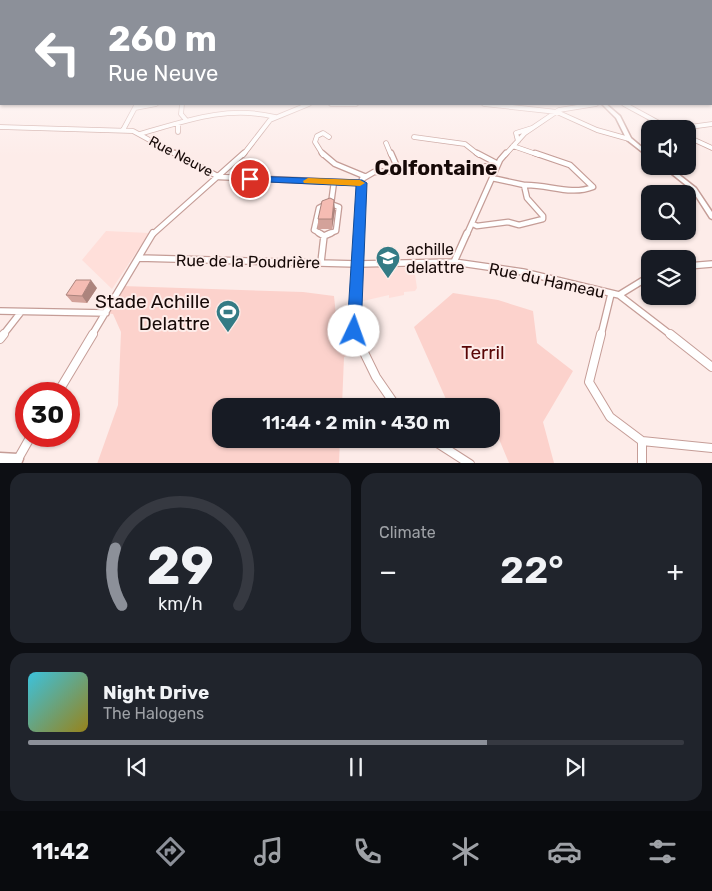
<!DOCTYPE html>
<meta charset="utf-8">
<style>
body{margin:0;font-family:Rubik,sans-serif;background:#20242c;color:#f1f3f6;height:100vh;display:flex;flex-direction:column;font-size:19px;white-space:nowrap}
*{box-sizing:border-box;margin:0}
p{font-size:16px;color:#9ea1a6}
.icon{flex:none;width:28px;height:28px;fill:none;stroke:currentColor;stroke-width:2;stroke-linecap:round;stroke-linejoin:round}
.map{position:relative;height:463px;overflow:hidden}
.details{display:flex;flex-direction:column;gap:10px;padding:10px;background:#0d0f14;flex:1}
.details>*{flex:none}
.hud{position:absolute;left:0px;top:0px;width:712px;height:105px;box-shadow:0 1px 4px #0004;background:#8c9099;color:#fff;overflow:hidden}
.fabs{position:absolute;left:641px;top:120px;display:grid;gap:10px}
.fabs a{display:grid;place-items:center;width:55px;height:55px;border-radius:10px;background:#171b24;box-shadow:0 1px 4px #0004;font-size:25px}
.speed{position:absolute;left:15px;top:382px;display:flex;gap:10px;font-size:25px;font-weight:700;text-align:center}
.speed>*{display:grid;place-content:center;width:65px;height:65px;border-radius:50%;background:#171b24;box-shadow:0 1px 4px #0004;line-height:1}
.speed .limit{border:8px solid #d22;background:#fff;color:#111}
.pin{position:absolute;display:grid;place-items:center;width:42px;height:42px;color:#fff;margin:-21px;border:2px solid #fff;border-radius:50%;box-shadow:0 1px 5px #0007}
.me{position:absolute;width:55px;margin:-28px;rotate:3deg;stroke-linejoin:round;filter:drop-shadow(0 0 4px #0008)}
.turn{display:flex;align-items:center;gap:18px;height:105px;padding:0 25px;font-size:22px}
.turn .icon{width:65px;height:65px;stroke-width:2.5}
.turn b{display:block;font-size:35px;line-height:42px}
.big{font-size:38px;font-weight:600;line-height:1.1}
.details .card{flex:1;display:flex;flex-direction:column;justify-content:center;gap:8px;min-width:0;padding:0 18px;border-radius:15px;background:#20242c}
.details .dial{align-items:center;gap:0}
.dial svg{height:130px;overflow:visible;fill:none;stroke:#363941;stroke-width:7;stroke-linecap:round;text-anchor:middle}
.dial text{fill:#f1f3f6;stroke:none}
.song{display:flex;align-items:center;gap:15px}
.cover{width:60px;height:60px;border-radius:8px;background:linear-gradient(135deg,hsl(190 70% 55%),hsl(50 70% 35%))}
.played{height:5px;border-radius:2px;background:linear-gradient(90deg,#8c9099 70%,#363941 70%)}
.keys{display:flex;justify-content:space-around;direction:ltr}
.heat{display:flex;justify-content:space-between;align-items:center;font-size:28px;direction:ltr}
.details .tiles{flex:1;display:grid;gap:10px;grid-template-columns:1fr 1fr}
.card:last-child{grid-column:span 2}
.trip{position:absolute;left:212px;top:398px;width:288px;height:50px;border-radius:15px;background:#171b24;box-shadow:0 1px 4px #0004;font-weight:600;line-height:50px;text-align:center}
.menu{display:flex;height:80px;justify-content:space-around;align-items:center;background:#090b0e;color:#9ea1a6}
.menu .icon{width:35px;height:35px}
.menu .on{color:#8c9099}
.menu b{font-size:22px;color:#f1f3f6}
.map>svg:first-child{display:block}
</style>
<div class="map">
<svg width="712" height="464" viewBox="0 0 712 464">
<rect width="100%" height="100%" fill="#fdece9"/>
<path fill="#ffdfda" d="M106 231 149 233 112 289 82 260Z
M365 267 414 268 417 288 415 291 404 292V295L389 298V295L359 302 361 270Z"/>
<path fill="#fcd2cc" d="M122 286 303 292 334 296 336 315H354V331L360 348 344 357 342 406H221V439H340L339 463 97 464 118 405 121 332 113 314 106 313Z
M453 293 498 300 533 311 537 343 573 371 543 422 554 463H509L491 420V406H449L414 327Z"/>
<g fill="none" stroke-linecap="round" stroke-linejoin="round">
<defs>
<path id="minor-far3" d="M182 104 181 114 186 120
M331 104H356
M484 104 557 112 597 130 629 139
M624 104 670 129
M135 108 156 104
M178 124V132
M0 127 133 131 177 155
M675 129 712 124
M123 130 137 104
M140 134C185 121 228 105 275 117
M414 137 465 144 479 155
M688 137 712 148
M518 141 516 133 532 128
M386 143 391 155
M513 146 539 155
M243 155 270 120 309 104
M323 155 315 142 317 136 323 133 329 137
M505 155 525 133 559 110 596 104"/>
<path id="minor-far2" d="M175 153 219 177 362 183
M322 153 335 164 364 176
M391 153 398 169
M477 153 498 164
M524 185C548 184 570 196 593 187L570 165 535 153
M473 224 477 226 508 222 519 225 543 219V216L527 198 524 185 492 178
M153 234 244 153
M321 234 314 230 319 208 325 205
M328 234 336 231 339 207 331 204 334 182
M359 234 362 179 374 172 497 166
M467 234 500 160 506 153"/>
<path id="minor-far1" d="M319 233 324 236 331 233
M139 258 357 264 454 262 523 272 619 295 671 335
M321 262 324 236
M454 262 467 233
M688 266 712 264
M619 295 650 276
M0 311 106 313
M3 335 21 312
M92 335 153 233
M356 335 354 331 359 233
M601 335 611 294"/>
<path id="minor" d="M355 334 376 377 396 406
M601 334 589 382 610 417 642 441V464
M670 334 712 367
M0 339 4 334
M57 394 93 334
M431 439 470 464
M642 441 712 448
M18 459 31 436"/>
<path id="tertiary" d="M602 104H606L620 116 631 138 650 154V158L627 140 616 118Z
M662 166H668L696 188 712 212V219L710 218 692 190Z
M0 453 18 454 22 455 23 459 21 464 0 463Z"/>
</defs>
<use href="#minor-far3" stroke="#c59d97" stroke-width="5.5"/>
<use href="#minor-far2" stroke="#c59d97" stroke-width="7"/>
<use href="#minor-far1" stroke="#c59d97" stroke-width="8"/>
<use href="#minor" stroke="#c59d97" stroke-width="10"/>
<use href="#tertiary" stroke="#c59d97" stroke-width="3"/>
<use href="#minor-far3" stroke="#fff" stroke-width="4"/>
<use href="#minor-far2" stroke="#fff" stroke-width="4.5"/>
<use href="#minor-far1" stroke="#fff" stroke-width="5.5"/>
<use href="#minor" stroke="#fff" stroke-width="8"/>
<use href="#tertiary" fill="#fff" fill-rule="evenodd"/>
</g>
<path fill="#d3a29a" d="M335 210 332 229H318V219Z
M97 288 87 303 72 302 66 295Z"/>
<path fill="#ac847d" d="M334 200 335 210 332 229V219Z
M91 280 97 288 87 303 82 296Z"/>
<path fill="#f5bcb3" stroke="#ac847d" d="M330 198 334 200 332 219H318L322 201Z
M76 280H91L82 296 66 295Z"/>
<linearGradient id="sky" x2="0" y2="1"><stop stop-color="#a8a4bf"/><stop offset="0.58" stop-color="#fef6f5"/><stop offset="1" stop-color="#fef6f5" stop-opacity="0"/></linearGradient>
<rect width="712" height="156" fill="url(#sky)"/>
<path fill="#1a73e8" stroke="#114b97" d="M250 176 362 180 367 183 361 331 359 336 354 337 349 336 347 331 356 186 246 181 245 179Z"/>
<path fill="#f59e0b" d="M308 178 360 180 365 183 360 186 304 183 303 181Z"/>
<defs>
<symbol id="school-pin" viewBox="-11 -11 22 30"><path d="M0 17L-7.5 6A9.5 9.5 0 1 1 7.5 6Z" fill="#347b85" stroke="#fdece9"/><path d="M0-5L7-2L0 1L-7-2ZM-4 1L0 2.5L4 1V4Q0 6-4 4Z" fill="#fff"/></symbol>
<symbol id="stadium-pin" viewBox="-11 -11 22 30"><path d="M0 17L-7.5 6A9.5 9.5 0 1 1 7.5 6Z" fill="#347b85" stroke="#fdece9"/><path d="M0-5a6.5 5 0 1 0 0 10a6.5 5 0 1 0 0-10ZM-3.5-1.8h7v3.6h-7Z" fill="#fff"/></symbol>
</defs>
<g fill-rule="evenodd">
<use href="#school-pin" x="374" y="244" width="28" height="38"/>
<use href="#stadium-pin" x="214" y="298" width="28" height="38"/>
</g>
<g text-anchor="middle" stroke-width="4" stroke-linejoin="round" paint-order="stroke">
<g font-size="14" fill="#160907" stroke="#fdece9">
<text transform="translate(181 156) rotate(28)" y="5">Rue Neuve</text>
</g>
<g font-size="16" fill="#160907" stroke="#fdece9" text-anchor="start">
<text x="406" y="255">achille<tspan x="406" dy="18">delattre</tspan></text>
</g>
<g font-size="16" fill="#160907" stroke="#fdece9">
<text transform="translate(248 261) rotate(1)" y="6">Rue de la Poudrière</text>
<text transform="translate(547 280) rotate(12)" y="6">Rue du Hameau</text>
</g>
<g font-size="19" fill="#160907" stroke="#fdece9" text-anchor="end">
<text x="210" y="308">Stade Achille<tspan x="210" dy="22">Delattre</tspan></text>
</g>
<g font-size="19" fill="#5a0606" stroke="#fdece9">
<text x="483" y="359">Terril</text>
</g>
<g font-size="21" font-weight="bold" fill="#160907" stroke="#fdece9">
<text x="436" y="175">Colfontaine</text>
</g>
</g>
</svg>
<div class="fabs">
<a><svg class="icon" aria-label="sound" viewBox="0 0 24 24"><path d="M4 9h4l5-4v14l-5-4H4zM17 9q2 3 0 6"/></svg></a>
<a><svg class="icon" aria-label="search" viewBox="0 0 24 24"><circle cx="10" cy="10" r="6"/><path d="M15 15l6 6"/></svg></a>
<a><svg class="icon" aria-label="layers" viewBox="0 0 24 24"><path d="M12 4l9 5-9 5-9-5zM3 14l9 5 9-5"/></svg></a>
</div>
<div class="speed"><div class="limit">30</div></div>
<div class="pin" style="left:250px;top:179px;background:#d93025"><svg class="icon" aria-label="arrive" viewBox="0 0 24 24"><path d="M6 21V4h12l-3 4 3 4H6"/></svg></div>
<svg class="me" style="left:354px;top:331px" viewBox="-20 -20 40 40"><circle r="19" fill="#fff"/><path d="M0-13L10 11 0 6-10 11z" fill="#1a73e8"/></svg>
<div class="trip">11:44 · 2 min · 430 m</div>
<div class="hud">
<div class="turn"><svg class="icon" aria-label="left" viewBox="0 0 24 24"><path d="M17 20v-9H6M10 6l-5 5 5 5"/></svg><div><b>260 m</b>Rue Neuve</div></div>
</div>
</div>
<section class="details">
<div class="tiles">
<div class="card dial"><svg viewBox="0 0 100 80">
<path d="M14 69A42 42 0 1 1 86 69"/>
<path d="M14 69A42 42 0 0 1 10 34" stroke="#8c9099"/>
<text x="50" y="56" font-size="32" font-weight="700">29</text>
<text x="50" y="72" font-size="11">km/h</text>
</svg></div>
<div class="card"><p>Climate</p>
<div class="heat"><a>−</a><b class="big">22°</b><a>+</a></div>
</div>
<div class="card">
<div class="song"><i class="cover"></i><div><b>Night Drive</b><p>The Halogens</p></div></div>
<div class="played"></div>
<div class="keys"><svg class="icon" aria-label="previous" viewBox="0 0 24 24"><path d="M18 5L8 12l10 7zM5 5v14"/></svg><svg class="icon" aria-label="pause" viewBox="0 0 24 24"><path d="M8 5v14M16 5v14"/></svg><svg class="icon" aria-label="next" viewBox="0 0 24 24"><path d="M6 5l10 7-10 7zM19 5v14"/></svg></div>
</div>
</div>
</section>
<nav class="menu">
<b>11:42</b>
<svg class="icon on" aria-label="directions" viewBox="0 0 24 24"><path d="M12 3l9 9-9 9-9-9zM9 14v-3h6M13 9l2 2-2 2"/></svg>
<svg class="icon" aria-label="music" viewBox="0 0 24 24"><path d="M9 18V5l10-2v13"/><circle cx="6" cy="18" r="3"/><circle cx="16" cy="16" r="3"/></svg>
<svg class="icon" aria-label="phone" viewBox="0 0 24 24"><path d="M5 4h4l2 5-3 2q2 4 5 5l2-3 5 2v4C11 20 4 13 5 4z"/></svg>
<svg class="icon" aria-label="climate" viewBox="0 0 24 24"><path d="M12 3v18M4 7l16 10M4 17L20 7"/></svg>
<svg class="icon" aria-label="car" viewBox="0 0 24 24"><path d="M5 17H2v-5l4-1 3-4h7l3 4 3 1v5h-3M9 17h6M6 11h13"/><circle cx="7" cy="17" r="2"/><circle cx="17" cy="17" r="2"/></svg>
<svg class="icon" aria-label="filters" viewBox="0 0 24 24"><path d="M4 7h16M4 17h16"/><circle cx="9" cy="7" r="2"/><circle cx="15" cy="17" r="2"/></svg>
</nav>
